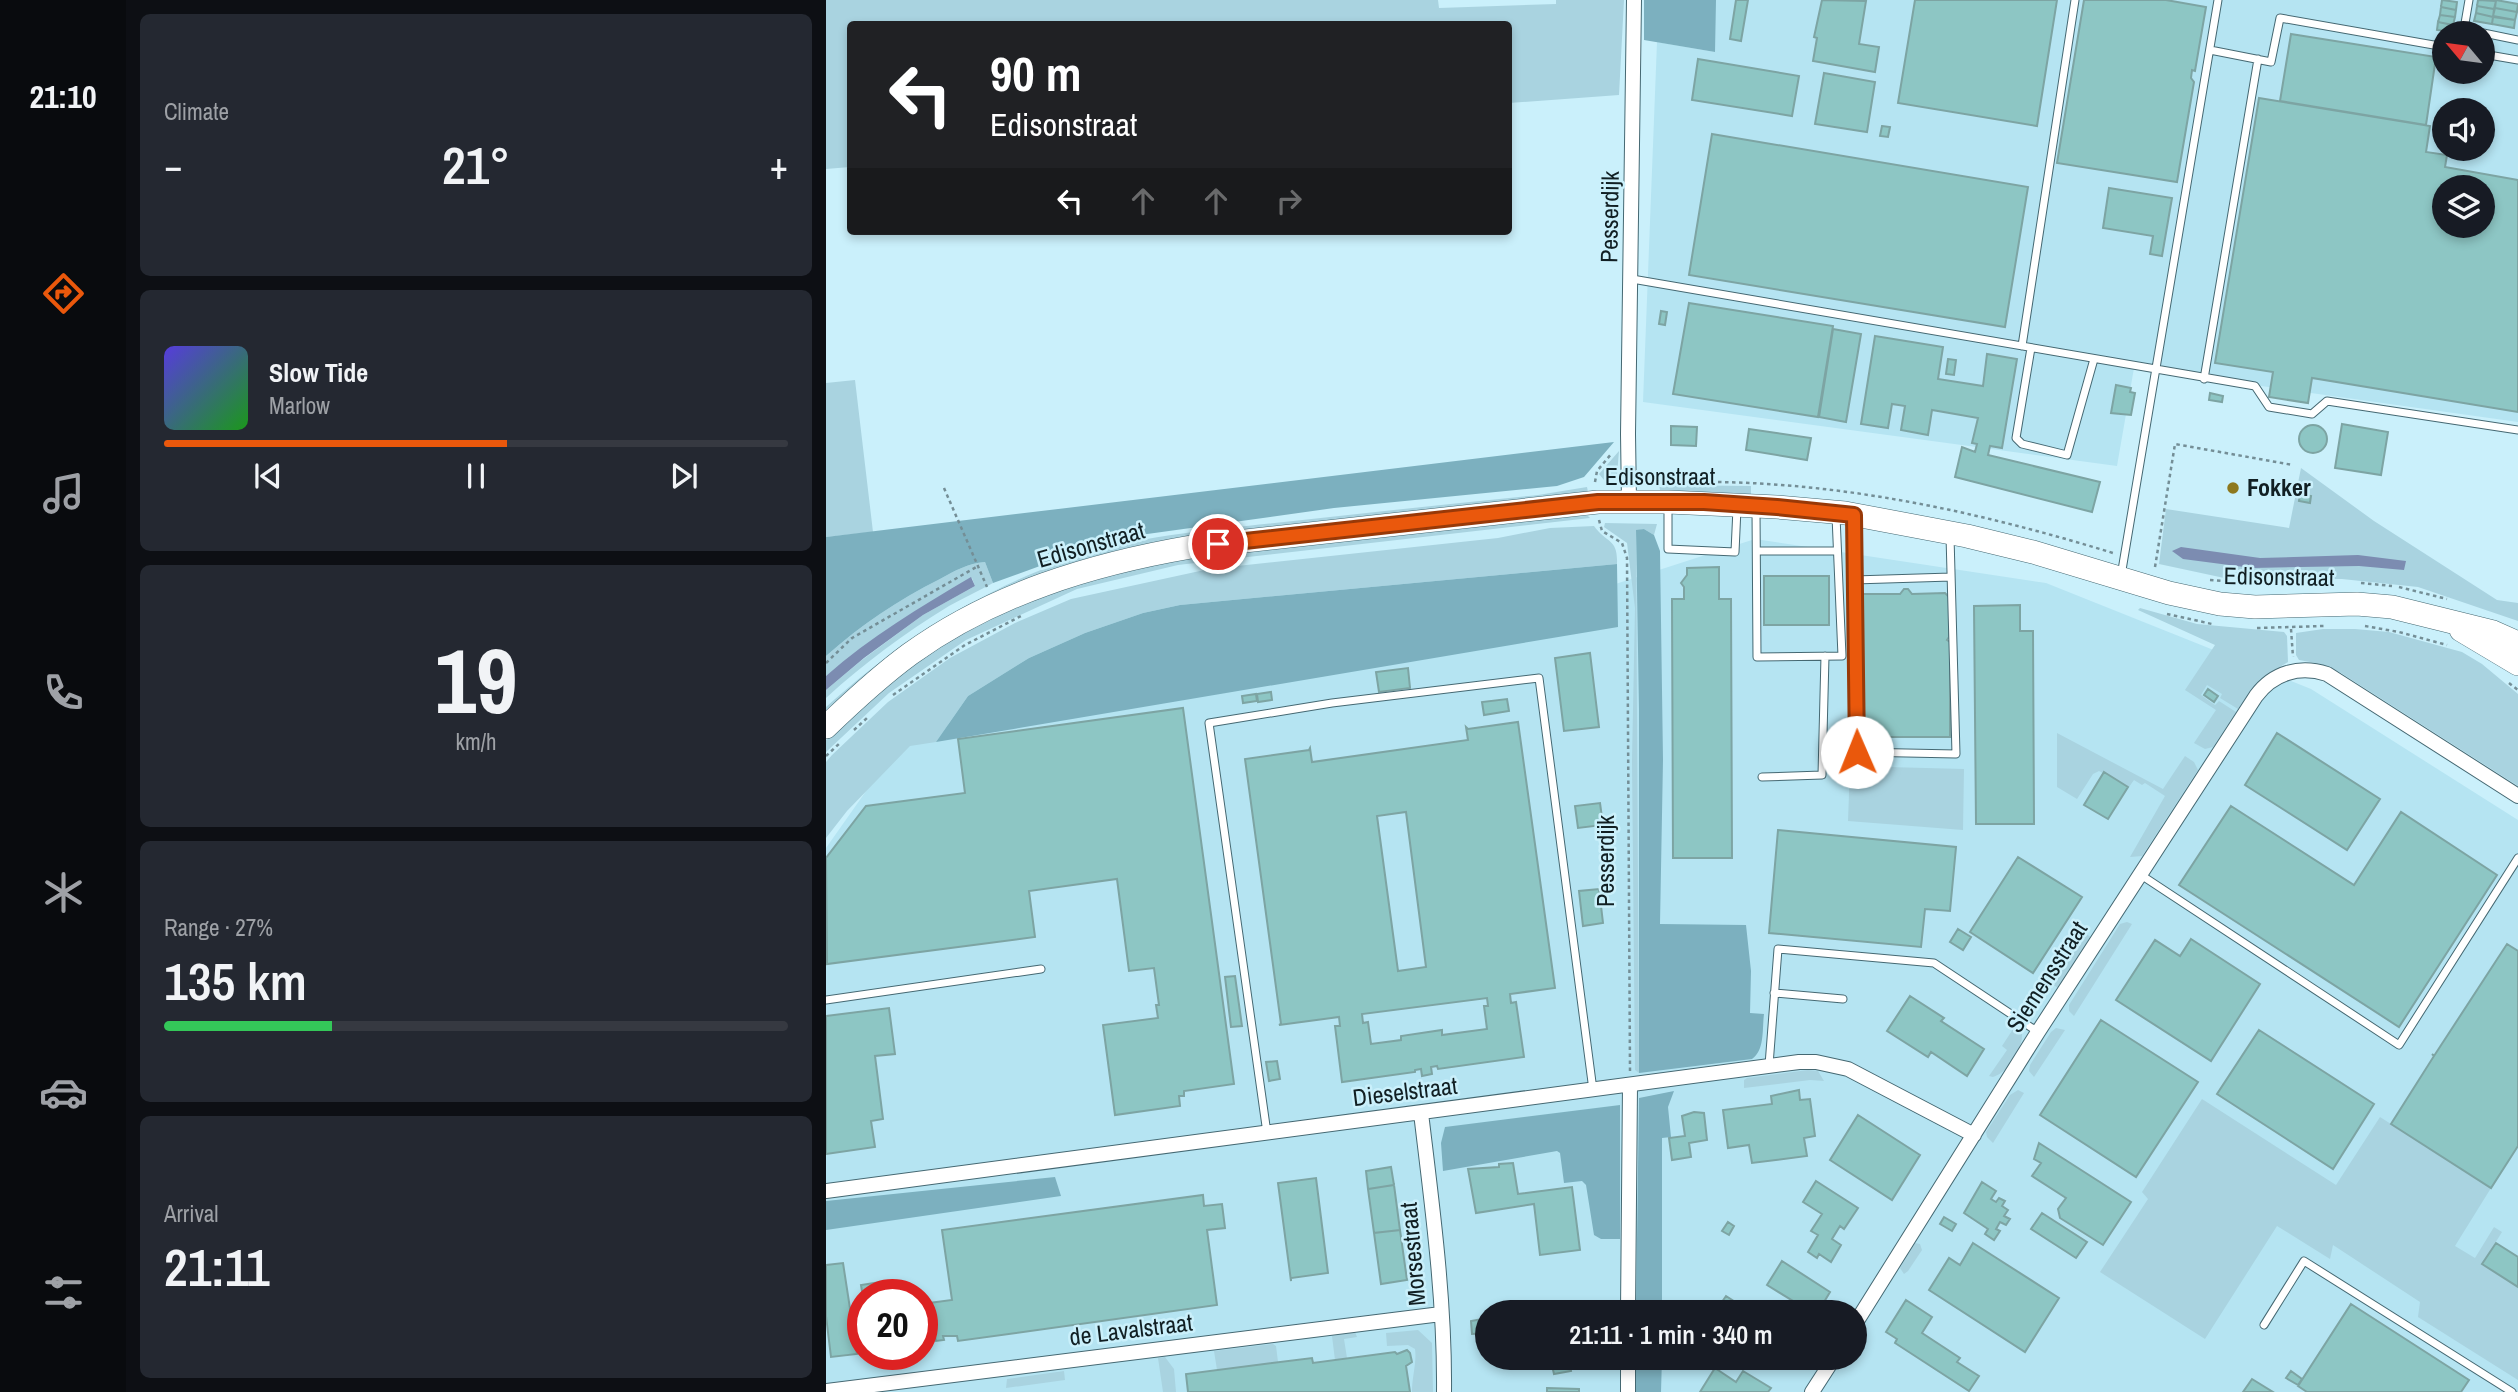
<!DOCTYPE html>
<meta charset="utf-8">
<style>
body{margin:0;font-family:"Archivo Narrow",sans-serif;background:#242831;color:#f1f3f6;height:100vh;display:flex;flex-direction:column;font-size:26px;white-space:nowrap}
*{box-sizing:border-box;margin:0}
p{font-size:23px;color:#9ea1a6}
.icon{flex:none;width:38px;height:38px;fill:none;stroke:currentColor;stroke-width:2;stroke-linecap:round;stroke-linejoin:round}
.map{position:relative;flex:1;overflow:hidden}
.drawer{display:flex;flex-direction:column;gap:14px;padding:14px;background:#0d0f14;width:700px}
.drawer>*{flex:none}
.top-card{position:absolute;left:21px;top:21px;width:665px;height:214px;border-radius:7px;box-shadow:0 4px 10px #0003;background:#202124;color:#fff;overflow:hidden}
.needle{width:46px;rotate:299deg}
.tools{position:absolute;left:1606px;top:21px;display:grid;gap:14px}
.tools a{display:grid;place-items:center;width:63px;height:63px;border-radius:50%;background:#171b24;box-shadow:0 4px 10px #0003;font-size:35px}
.speed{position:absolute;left:21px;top:1279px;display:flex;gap:14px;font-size:35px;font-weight:700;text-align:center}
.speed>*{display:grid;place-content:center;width:91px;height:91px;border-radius:50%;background:#171b24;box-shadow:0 4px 10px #0003;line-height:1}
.speed .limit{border:10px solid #d22;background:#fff;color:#111}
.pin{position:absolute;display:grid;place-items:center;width:60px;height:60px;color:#fff;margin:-30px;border:4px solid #fff;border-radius:50%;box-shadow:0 2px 7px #0007}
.me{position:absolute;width:77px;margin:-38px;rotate:359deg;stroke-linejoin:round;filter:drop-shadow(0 0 5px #0008)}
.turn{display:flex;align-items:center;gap:24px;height:147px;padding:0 28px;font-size:32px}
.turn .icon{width:91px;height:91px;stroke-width:2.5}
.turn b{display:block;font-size:49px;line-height:60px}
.lanes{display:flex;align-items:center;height:66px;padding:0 28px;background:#0003;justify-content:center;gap:35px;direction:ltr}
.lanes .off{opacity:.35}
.big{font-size:52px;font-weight:600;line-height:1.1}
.drawer .tile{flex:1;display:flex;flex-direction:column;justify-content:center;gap:10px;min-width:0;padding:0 24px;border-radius:10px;background:#242831}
.drawer .dial{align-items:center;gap:0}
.dial b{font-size:91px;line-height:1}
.song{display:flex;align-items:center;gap:21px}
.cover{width:84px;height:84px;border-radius:10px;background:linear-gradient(135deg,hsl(250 70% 55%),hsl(120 70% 35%))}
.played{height:7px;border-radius:4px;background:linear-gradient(90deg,#ea580c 55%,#363941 55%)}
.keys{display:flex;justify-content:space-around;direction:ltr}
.heat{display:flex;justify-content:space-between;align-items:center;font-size:38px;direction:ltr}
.charge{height:10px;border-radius:5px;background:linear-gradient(90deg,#34c759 27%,#363941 0)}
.trip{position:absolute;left:649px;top:1300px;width:392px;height:70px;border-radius:35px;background:#171b24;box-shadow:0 4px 10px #0003;font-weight:600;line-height:70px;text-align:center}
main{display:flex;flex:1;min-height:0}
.tab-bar{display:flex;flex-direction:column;width:126px;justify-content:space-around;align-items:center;background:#090b0e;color:#9ea1a6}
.tab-bar .icon{width:49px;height:49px}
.tab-bar .active{color:#ea580c}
.tab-bar b{font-size:32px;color:#f1f3f6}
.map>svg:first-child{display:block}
</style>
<main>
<nav class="tab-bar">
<b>21:10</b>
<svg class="icon active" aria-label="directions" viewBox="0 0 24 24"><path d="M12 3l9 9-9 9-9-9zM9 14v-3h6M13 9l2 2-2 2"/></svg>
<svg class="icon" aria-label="music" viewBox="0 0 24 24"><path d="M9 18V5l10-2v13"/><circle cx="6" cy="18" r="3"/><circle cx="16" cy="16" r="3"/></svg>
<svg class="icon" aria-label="phone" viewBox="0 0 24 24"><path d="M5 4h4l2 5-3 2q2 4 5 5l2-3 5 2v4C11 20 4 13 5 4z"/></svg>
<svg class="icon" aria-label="climate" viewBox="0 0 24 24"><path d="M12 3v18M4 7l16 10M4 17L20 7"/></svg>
<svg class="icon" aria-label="car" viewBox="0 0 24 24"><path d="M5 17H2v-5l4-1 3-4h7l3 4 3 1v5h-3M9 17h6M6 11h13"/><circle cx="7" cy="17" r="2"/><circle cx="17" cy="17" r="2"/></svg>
<svg class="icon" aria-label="filters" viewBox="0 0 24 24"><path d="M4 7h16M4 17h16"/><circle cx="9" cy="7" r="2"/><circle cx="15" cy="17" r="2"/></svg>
</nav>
<section class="drawer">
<div class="tile"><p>Climate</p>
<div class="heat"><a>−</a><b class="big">21°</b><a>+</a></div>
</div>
<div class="tile">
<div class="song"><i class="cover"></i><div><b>Slow Tide</b><p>Marlow</p></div></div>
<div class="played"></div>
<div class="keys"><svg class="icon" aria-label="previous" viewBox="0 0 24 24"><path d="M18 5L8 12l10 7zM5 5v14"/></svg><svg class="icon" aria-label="pause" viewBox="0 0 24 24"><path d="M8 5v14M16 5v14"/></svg><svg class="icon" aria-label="next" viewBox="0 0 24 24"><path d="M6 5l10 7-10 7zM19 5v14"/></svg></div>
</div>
<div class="tile dial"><b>19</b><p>km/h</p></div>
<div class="tile"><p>Range · 27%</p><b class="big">135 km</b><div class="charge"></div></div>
<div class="tile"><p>Arrival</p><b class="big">21:11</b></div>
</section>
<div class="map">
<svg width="1692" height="1392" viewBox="0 0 1692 1392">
<rect width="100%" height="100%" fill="#caf0fb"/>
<path fill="#b5e4f2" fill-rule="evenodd" d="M889 0H1692V422L1308 368 1291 466 817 402 831 42 889 52ZM1619 33H1657V72H1619ZM1619 110H1657V149H1619ZM1619 187H1657V226H1619Z
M929 539 1220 583 1485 689 1692 820V1392H0V848L81 733 712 609ZM37 1295H96V1354H37ZM662 1312H1029V1358H662Z"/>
<path fill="#a9d3e0" d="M0 0H612L613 8 730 4V0H798L793 95 683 103 682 24H24V167L0 169Z
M29 380 47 532 0 537V383Z
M793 451 791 475 788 480H778L773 474Z
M1475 468 1548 521 1671 600 1692 603V621L1592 587 1516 579H1403L1333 564 1340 509 1463 528Z
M833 485 925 486V494L834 490Z
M761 487 762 492 724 498 352 539 265 557 176 592 0 713V707C72 642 152 591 244 559 312 535 387 530 458 522 543 513 627 503 712 495Z
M762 516 764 518 352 565 251 589 140 640 63 693 0 752V740L40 701 110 648 201 601 261 579 349 557 730 517Z
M779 523 831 524 828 535 818 529 810 531 813 1073 809 1070 806 760 809 608 801 543 778 527Z
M768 526C781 544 792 538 791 564L354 605 317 613 259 633 203 658 142 696 110 742 84 746 21 811 0 838V762L6 755 62 702 124 658 189 623 245 599 383 569 672 538 724 528Z
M159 562 167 583C153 591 137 598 123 606 79 633 38 663 0 698V690L36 660 97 615 149 586 146 578 0 676V656C35 625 72 600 114 579 129 571 142 563 159 562Z
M1314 608 1371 624 1458 632 1461 636 1462 662 1434 679 1412 709 1394 698 1396 694 1381 685 1375 695 1389 705 1393 701 1410 712 1387 747 1379 749 1368 743 1390 710 1359 690 1389 645 1312 610Z
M1497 629H1529L1563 632 1636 652 1656 664 1692 694V786L1515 673 1495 664 1473 660 1470 655V633Z
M1231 733 1337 789 1359 756 1368 762 1372 770 1316 856 1304 857 1339 796 1319 783 1316 785 1308 780 1303 787 1273 771 1267 774 1251 799 1231 787Z
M1024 766 1138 769 1137 830 1022 821Z
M1301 922 1306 924 1248 1016 1243 1011V1005L1294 924Z
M1255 931 1265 937 1232 988 1223 982Z
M1189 1026 1196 1034C1197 1049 1181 1074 1167 1077L1163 1076 1181 1050 1176 1046Z
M1230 1028 1239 1030 1208 1077 1203 1071 1204 1065 1225 1032Z
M982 1070 992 1071 998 1081 984 1080 918 1088V1080L921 1078Z
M1192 1090 1198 1093 1167 1143 1161 1137 1160 1132 1184 1095Z
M1376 1099 1510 1185 1554 1117 1665 1188 1629 1246 1649 1258 1668 1227 1676 1232 1656 1264 1692 1287V1380L1592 1317 1594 1302 1507 1245 1504 1259 1451 1226 1379 1339 1274 1272 1322 1199 1316 1192Z
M1089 1243 1094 1244 1096 1250 1082 1271 1078 1274 1074 1268Z
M592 1330 606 1343 607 1392H586C586 1376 591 1362 589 1349L582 1345 561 1346 560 1333Z
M529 1332 531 1337 518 1339 521 1358 509 1360 506 1336Z
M447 1344 450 1346 452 1362 391 1370 388 1351Z
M339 1357 348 1369 350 1392H337L332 1358Z
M238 1371 239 1380 180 1388 181 1379Z"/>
<path fill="#7cb0bf" d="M818 0H890L889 52 818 40Z
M788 442 758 477 731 486 508 508 314 535 266 547 167 583 159 562C142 563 129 571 114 579 72 600 35 625 0 656V537Z
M818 529 828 535 834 551 837 760 834 924 920 925 925 971 924 1013 938 1014C936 1029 939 1050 926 1059L813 1073V709L810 530Z
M791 564 792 627 110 742 142 696 203 658 259 633 317 613 354 605Z
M848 1091 842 1107 845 1137 836 1138V1312H810L813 1098Z
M794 1105V1239H775L768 1235 760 1185 756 1181 738 1183 734 1153 731 1151 617 1171 615 1143 619 1127Z
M229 1177 235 1196 0 1230V1201Z
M809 1358H836L835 1392H809Z"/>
<path fill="#7c8cb1" d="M1355 547 1434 558 1532 555 1580 561 1578 570 1533 566 1426 568 1357 559 1346 551Z
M145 577 149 586 97 615 38 658 0 690V676C44 637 94 607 145 577Z"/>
<path fill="#8dc6c4" stroke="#7da4a3" stroke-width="2" fill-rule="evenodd" d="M910 0H922L915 41 904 39Z
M996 0 1040 1 1033 44 1053 47 1049 72 987 61 991 38 988 37Z
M1089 0H1231L1211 126 1072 103Z
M1258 0H1340L1380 7 1369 71 1366 70 1365 78 1368 82 1351 182 1231 163Z
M1616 0 1631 2 1630 10 1615 7Z
M1652 0 1670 1 1668 9 1651 6Z
M1670 0 1692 4 1691 12 1669 8Z
M1651 6 1668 9 1667 17 1650 13Z
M1615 7 1630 10 1629 17 1614 15Z
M1669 8 1691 12 1689 20 1667 16Z
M1650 13 1667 17 1666 24 1648 21Z
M1614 15 1629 17 1627 25 1612 22Z
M1667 17 1689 20 1688 28 1666 24Z
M1612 22 1627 25 1626 32 1611 30Z
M1465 34 1610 57 1600 125 1454 101Z
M872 59 973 76 966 116 866 100Z
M998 73 1049 82 1041 132 989 124Z
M1433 98 1604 126 1600 152 1621 155 1619 167 1692 180V412L1486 378 1482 403 1443 397 1447 372 1389 363ZM1619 187H1657V226H1619Z
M1056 126 1064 127 1062 137 1054 136Z
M886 134 1202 187 1179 327 863 275Z
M1283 188 1346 198 1336 256 1324 254 1327 236 1277 228Z
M863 303 1007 326 992 417 847 394Z
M835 311 841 312 839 325 833 324Z
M1007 329 1035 334 1020 422 993 417Z
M1049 336 1117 347 1112 379 1157 386 1161 354 1191 359 1176 448 1164 446 1162 455 1274 482 1266 512 1129 477 1136 447 1149 452 1151 444 1146 443 1152 418 1106 410 1102 435 1075 430 1079 406 1066 404 1062 428 1035 424Z
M1122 359 1130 360 1128 375 1120 374Z
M1290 385 1305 388 1304 392 1309 393 1305 415 1285 413Z
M1384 393 1397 396 1396 402 1383 400Z
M1516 424 1562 432 1555 475 1509 468Z
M1473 439a14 14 0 1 1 28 0a14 14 0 1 1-28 0Z
M845 426 871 427 870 446 845 445Z
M923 429 985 438 981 460 920 450Z
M1474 494 1485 496 1484 503 1473 501Z
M893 567V599H905L906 858H847L846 599H858V587L855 583 861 575V568Z
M938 576H1003V625H938Z
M1078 589H1082L1086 594 1119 593 1123 597V637L1121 640 1124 642V737H1035L1034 642 1036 640 1034 638V597L1037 594H1074Z
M1194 605V631H1207L1208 824H1150L1148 606Z
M764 653 773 727 738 731 729 658Z
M582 668 584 688 553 692 550 672Z
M1382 689 1392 696 1388 702 1378 695Z
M445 692 446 700 432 702 431 694Z
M430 694 431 701 417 703 416 696Z
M681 699 683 711 658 715 656 702Z
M357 708 408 1084 358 1091V1096H353L354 1106 289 1115 277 1025 332 1018 330 1005H333L328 968 303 971 291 879 203 891 209 937 1 964 0 858 40 806 139 793 132 739Z
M692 722 729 988 684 994 685 1003 690 1002 698 1057 612 1069 611 1066 605 1067 606 1074 596 1076 595 1069 589 1070V1072L516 1082 509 1026H514L513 1017 453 1025 455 1024 419 759 483 750 484 748 486 762 642 740 640 727 642 729ZM580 812 600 967 572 971 551 816ZM661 998 662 1006H658L661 1029 616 1035V1030L575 1036V1040L545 1044 542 1022 537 1023 536 1014Z
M1451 733 1554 799 1521 850 1419 785Z
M1278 772 1302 787 1282 819 1258 805Z
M774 803 777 825 752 828 749 806Z
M1405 806 1528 885 1575 812 1671 875 1573 1027 1353 885Z
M952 830 1130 847 1124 911 1099 909 1095 947 943 933Z
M1192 857 1256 897 1207 973 1144 932Z
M773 889 777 923 757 926 753 891Z
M1132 929 1145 937 1137 950 1124 942Z
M1365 939 1434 984 1385 1061 1290 1000 1329 940 1354 956Z
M1681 944 1692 951V1146L1665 1188 1565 1124 1608 1056 1606 1054 1608 1056Z
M409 976 416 1026 405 1027 399 977Z
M1084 996 1118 1018 1115 1021 1158 1049 1141 1076 1105 1052 1102 1057 1061 1031Z
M63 1008 69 1054 49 1056 57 1119 45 1121 49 1147 0 1154V1016Z
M1275 1020 1372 1082 1310 1177 1214 1115Z
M1433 1030 1548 1104 1507 1169 1391 1094Z
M451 1061 454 1079 443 1081 440 1062Z
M973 1090 974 1100 984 1099 989 1136 978 1138 981 1156 926 1163 923 1145 902 1148 897 1110 946 1104 945 1096Z
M868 1112 878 1113 881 1140 863 1143 865 1157 846 1160 843 1138 859 1136 856 1116Z
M1032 1115 1094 1155 1066 1200 1004 1160Z
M1213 1143 1305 1202 1277 1245 1234 1218 1232 1209 1240 1198 1206 1176 1215 1163 1208 1159Z
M687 1163 692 1194 746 1187 754 1250 714 1255 708 1204 650 1213 642 1169 673 1167V1164Z
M565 1167 568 1185 542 1189 540 1171Z
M490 1178 502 1273 465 1278V1281L452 1183Z
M990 1181 1032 1208 1018 1229 1014 1226 1006 1239 1015 1245 1005 1262 993 1254 991 1258 982 1252 992 1235 985 1231 996 1214 977 1202Z
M1156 1182 1170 1191 1165 1199 1170 1202 1173 1198 1179 1201 1176 1206 1182 1210 1178 1216 1184 1219 1180 1225 1174 1222 1170 1229 1174 1231 1168 1240 1159 1234 1162 1229 1138 1213Z
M568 1185 574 1230 548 1233 542 1189Z
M377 1195 378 1206 396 1204 399 1228 381 1230 391 1305 132 1341 131 1336H117L118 1340 110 1341 109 1337 96 1340V1304L126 1300 116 1230Z
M1216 1213 1261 1242 1250 1258 1205 1229Z
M1118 1217 1130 1224 1126 1231 1114 1224Z
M902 1222 908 1226 903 1235 896 1231Z
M574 1230 581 1280 555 1284 548 1233Z
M1147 1243 1233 1298 1199 1352 1103 1290 1123 1258 1134 1265Z
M1670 1243 1692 1257V1287L1656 1264Z
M956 1261 1004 1292 992 1312H985L941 1285Z
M17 1263 31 1354 5 1357 0 1316V1265Z
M55 1282 56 1295H37V1297L35 1285Z
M900 1296 917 1307 913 1312H889Z
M1080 1300 1106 1317 1096 1333 1134 1358 1131 1362 1153 1376 1143 1391 1069 1343 1071 1339 1060 1332Z
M1525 1304 1643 1380 1635 1392H1481L1472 1386Z
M662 1318V1333L646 1334 645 1321Z
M581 1350 584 1353 586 1362 580 1366 584 1392H362L360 1374 486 1358 487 1363 569 1352 571 1354Z
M743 1358 745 1371 728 1374 725 1361Z
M944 1358H964L958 1367Z
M889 1368 910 1382 917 1371 945 1388 942 1392H874Z
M1465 1371 1476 1379 1472 1385 1460 1378Z
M1426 1379 1447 1392H1417Z
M721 1388 753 1389V1392H721Z"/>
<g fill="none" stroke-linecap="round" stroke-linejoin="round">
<defs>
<path id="lane" d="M1643 0 1638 29 1692 40
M1384 50 1445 62 1454 18 1619 47
M1657 54 1692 60
M806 279 1429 386 1443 407 1486 414 1501 401 1692 430
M1196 346 1249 0
M1205 348 1190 438 1196 444 1241 455 1268 359
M1378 379 1432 59
M842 507V549L909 552 911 508
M930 510 931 657 1016 656 1010 516
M1028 518 1031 752 1130 754 1124 536
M932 551H1011
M1295 576 1392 0
M1028 580 1125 577
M936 777 996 775 999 656
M1315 875 1573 1045 1692 858
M948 993 1017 999
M0 1000 215 969
M943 1065 952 949 1108 963 1212 1032
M441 1133 383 723 506 703 713 678 767 1090
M1438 1325 1478 1261 1686 1392"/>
<path id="street" d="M803 501 802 434 808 0
M595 1113C606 1205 619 1299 618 1392
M0 1191 973 1062H990L1022 1069 1148 1135
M802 1312 804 1085
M1029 1324 1212 1032 1430 696C1447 673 1473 665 1501 674L1692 796
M0 1391 615 1314
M802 1392V1358
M986 1392 1008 1358"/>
<path id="primary" d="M1635 630 1692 664
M0 727C27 701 54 676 84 654 167 594 266 564 365 547L772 502H842L951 507 1019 513 1141 536 1207 552 1343 593 1394 604 1429 607 1531 604 1566 607 1667 632 1692 643"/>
</defs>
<use href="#lane" stroke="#456872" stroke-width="9"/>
<use href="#street" stroke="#456872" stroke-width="16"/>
<use href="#primary" stroke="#456872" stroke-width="24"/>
<path stroke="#748e96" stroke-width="2.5" stroke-dasharray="3.5 3.5" stroke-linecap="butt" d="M769 482 771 471 786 453
M864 482C1009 480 1150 511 1287 553
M118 488 161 587
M773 520 776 531 796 543 801 558 804 1071
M1329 567 1349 444 1467 465
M1384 580 1455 585
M1535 583 1566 586
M1573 587 1621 599
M1341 614 1386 624
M1539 626 1573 632 1621 645
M1431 628 1498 626
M1465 629 1467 657
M0 663 26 638 152 566
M1683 683 1692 690
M67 695 139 645 195 616
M28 730 41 718
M0 756 15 742"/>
<use href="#lane" stroke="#fff" stroke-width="7"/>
<use href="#street" stroke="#fff" stroke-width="14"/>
<use href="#primary" stroke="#fff" stroke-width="23"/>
</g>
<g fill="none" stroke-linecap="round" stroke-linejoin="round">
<defs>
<path id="route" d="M392 544 772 502H878L951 507 1028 515 1031 752"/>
</defs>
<use href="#route" stroke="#983908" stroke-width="18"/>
<use href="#route" stroke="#ea580c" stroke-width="12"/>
</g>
<circle fill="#8d781d" stroke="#caf0fb" stroke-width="2.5" cx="1407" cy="488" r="7"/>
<g text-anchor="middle" stroke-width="5" stroke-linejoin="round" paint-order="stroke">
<g font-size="24" fill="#111f23" stroke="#caf0fb">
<text transform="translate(784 217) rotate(-89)" y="8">Pesserdijk</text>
<text x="834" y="485">Edisonstraat</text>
<text transform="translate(265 545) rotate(-16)" y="8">Edisonstraat</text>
<text transform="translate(1453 577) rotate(1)" y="8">Edisonstraat</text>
<text transform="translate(780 861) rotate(-90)" y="8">Pesserdijk</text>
<text transform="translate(1221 977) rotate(-57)" y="8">Siemensstraat</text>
<text transform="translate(579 1092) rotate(-7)" y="8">Dieselstraat</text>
<text transform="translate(587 1254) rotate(-95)" y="8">Morsestraat</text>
<text transform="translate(305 1330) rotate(-7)" y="8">de Lavalstraat</text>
</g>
<g font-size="24" font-weight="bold" fill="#111f23" stroke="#caf0fb" text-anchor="start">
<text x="1421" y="496">Fokker</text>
</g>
</g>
</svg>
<div class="tools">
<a><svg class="needle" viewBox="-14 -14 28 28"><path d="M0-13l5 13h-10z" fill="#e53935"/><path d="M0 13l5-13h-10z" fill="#9ea1a6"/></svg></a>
<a><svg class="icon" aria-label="sound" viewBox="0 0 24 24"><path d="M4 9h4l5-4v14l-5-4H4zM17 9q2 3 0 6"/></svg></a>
<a><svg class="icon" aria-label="layers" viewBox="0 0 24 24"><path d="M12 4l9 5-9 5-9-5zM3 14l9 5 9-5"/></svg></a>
</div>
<div class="speed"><div class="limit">20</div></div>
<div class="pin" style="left:392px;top:544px;background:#d93025"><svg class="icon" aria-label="arrive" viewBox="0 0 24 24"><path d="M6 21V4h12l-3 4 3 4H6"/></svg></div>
<svg class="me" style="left:1031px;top:752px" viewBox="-20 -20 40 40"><circle r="19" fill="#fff"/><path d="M0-13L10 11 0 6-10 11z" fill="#ea580c"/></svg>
<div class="trip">21:11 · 1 min · 340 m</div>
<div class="top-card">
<div class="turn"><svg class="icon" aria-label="left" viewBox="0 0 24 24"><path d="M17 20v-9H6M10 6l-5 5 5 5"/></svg><div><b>90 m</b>Edisonstraat</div></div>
<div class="lanes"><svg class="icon" aria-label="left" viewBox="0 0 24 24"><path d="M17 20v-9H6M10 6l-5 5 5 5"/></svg><svg class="icon off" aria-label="ahead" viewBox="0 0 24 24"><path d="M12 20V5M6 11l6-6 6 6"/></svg><svg class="icon off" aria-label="ahead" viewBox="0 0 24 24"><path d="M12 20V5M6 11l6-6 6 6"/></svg><svg class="icon off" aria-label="right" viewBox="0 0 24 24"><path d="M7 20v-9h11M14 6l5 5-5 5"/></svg></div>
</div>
</div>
</main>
